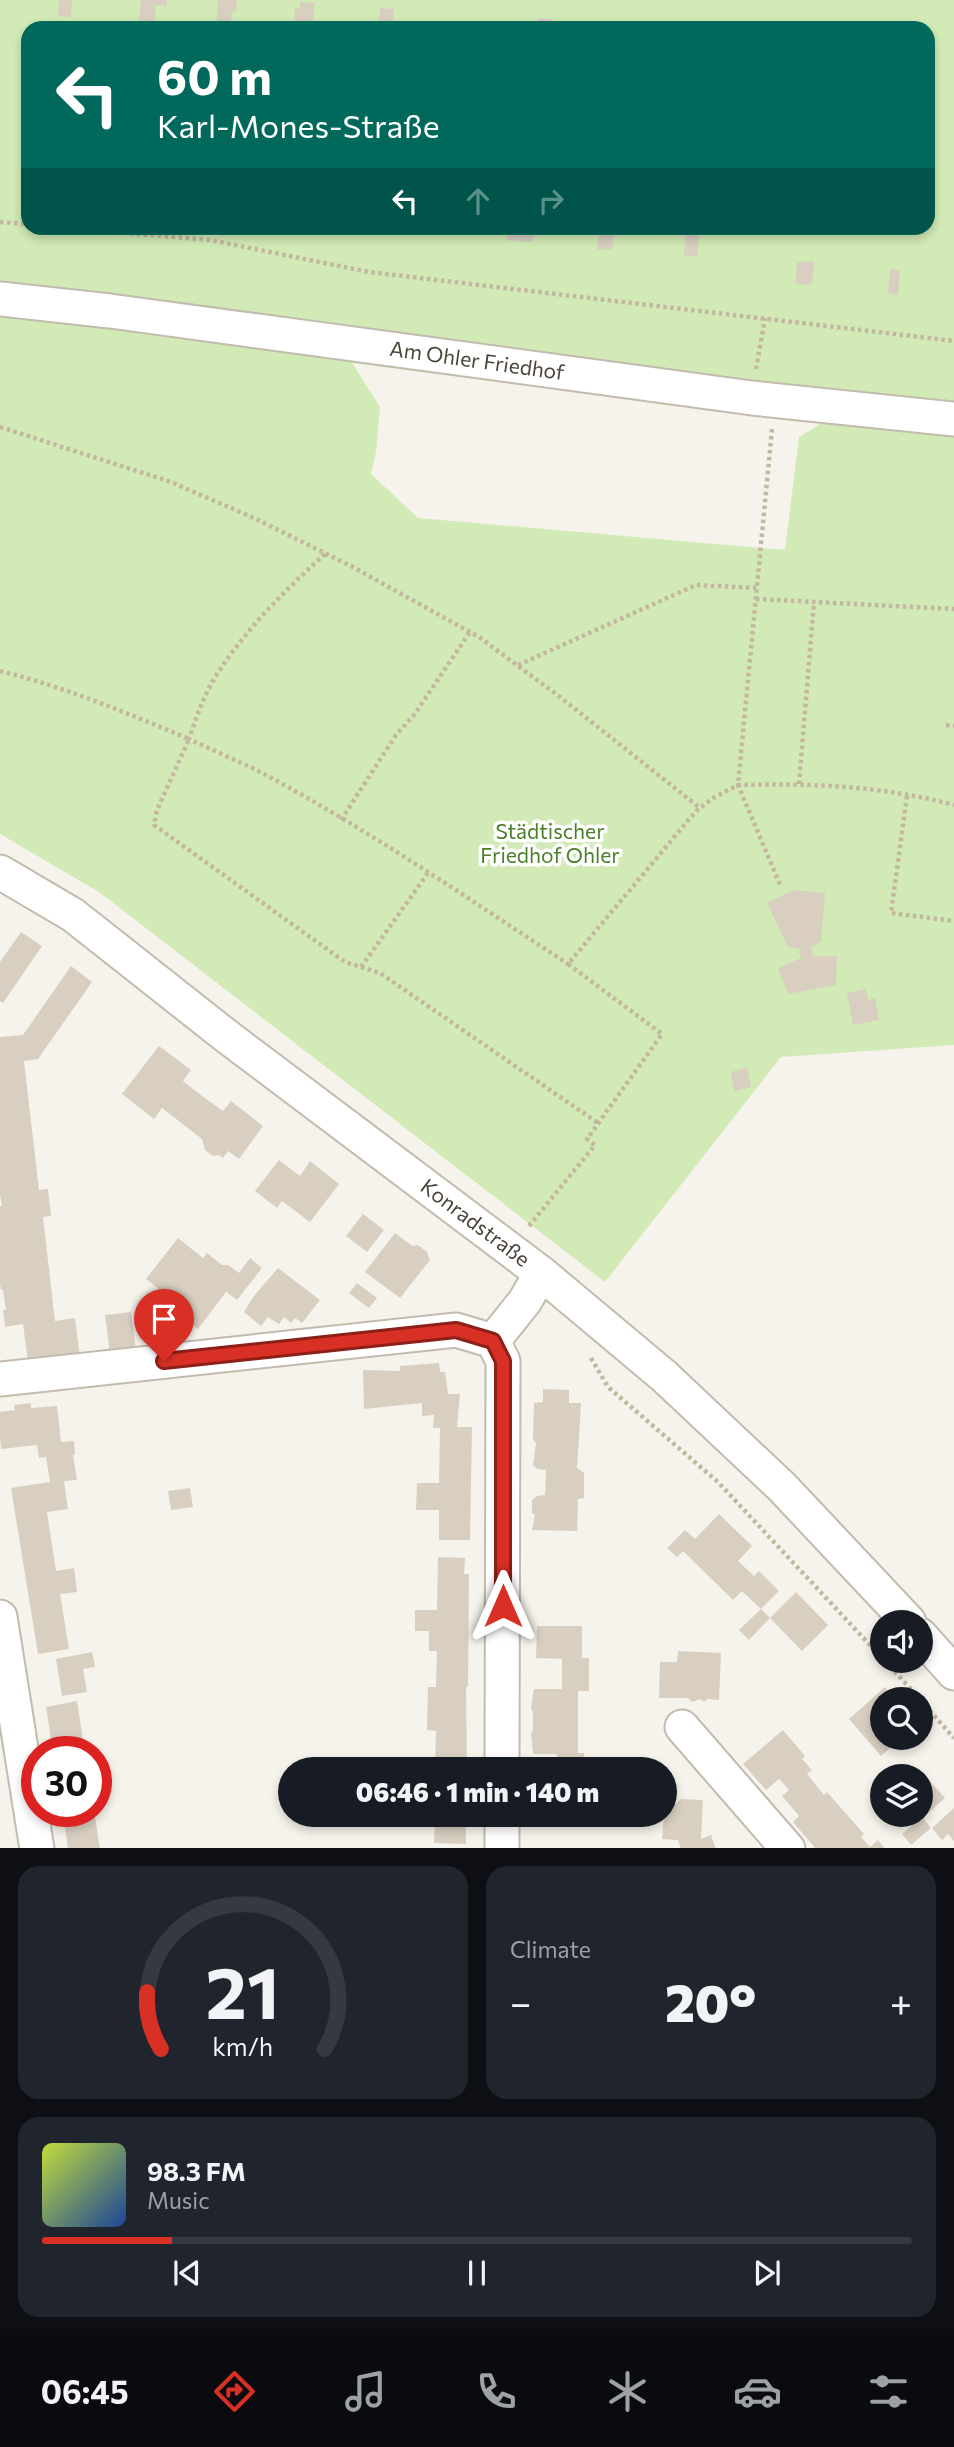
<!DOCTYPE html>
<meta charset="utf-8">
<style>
body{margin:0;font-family:Commissioner,sans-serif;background:#20242c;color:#f1f3f6;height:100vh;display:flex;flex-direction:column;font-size:26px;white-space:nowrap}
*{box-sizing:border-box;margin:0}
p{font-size:23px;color:#9ea1a6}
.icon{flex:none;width:38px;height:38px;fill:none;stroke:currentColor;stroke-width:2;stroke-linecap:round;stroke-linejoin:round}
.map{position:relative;height:1848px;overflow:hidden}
.sheet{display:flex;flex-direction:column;gap:18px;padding:18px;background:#0d0f14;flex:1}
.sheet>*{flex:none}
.top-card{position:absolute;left:21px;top:21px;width:914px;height:214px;border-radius:21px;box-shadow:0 4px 10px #0003;background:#00695c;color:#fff;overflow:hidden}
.tools{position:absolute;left:870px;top:1610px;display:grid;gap:14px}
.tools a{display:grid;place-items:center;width:63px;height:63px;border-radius:50%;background:#171b24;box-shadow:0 4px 10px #0003;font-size:35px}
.speed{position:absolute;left:21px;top:1736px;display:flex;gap:14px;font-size:35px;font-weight:700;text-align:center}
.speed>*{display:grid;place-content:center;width:91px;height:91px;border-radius:50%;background:#171b24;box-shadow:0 4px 10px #0003;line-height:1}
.speed .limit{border:10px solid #d22;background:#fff;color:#111}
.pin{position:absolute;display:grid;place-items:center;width:60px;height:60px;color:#fff;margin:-72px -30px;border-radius:50% 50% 50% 0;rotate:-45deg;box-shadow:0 0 7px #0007}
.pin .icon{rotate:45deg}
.me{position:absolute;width:77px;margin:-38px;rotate:0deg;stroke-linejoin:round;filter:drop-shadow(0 0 5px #0008)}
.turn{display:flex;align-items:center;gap:24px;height:147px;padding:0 21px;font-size:32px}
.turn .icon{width:91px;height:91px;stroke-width:2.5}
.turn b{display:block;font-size:49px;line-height:60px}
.lanes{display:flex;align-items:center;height:66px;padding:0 21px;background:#0003;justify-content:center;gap:35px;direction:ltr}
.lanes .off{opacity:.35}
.big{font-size:52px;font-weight:800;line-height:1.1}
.sheet .tile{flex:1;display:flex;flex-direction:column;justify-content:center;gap:10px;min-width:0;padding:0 24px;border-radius:21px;background:#20242c}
.sheet .dial{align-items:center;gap:0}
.dial svg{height:182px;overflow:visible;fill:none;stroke:#363941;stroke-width:7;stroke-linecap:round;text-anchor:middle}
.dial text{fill:#f1f3f6;stroke:none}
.song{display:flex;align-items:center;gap:21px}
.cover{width:84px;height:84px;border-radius:10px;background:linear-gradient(135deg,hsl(70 70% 55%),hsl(220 70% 35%))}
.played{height:7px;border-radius:4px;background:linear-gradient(90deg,#d93025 15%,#363941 15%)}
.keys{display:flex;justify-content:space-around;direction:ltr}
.heat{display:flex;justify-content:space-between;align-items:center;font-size:38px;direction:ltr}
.sheet .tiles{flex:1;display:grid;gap:18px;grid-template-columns:1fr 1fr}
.tile:last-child{grid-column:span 2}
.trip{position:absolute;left:278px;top:1757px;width:399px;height:70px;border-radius:35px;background:#171b24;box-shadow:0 4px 10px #0003;font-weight:800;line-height:70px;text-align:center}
.tabs{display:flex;height:112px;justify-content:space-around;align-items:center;background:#090b0e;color:#9ea1a6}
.tabs .icon{width:49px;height:49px}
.tabs .current{color:#d93025}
.tabs b{font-size:32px;color:#f1f3f6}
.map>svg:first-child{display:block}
</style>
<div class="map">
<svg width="954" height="1849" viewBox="0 0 954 1849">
<rect width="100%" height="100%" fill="#f6f3ec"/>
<path fill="#d2eab5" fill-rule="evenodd" d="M0 0H954V1045L781 1057 605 1282 99 892 0 834ZM28 28H928V228H28ZM352 363 704 408 825 421 799 437 785 550 418 518 371 474 376 452 380 407Z"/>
<path fill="#d8cfc1" d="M59 0H72L71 17 58 16Z
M141 0H167V6L156 5 154 25 139 23Z
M218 0H237L236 12 232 11 230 28H216Z
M300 2 315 3 312 28H294L295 8 300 9Z
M380 8 394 9 393 28H379Z
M538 18 553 19 552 28H537Z
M508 228H535L533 242 507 240Z
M599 228H615L612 250 597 249Z
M686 234 699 235 697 256 684 255Z
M797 261 814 262 812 285 796 284Z
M890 269 900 270 898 295 888 293Z
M794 890 825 893 821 941 811 947 813 956H837L836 985 788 994 778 968 801 958 799 949 788 947 767 903Z
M21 932 42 946 3 1003 0 1001V962Z
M71 966 92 982 38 1059 24 1061 39 1190 48 1189 51 1216 43 1217 55 1321 75 1318 80 1357 28 1363 23 1324 5 1327 3 1310H6L3 1290H1L0 1284V1206H2L0 1195V1037L23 1035Z
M866 989 868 1000 875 998 879 1020 853 1025 847 993Z
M159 1046 191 1070 183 1081 202 1096 223 1111 231 1101 263 1126 239 1159 228 1151 223 1158 219 1155 213 1156 205 1150 202 1139 162 1108 154 1119 122 1094Z
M747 1068 751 1087 734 1091 731 1072Z
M279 1160 300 1176 310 1161 339 1184 310 1222 282 1201 277 1208 255 1191Z
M363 1214 384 1230 367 1252 346 1236Z
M395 1233 412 1246 418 1245 427 1252 430 1260 400 1298 365 1272Z
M178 1238 203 1258 207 1253 222 1265H228L239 1273 250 1258 262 1268 237 1300 226 1292 198 1329 176 1312 178 1308 170 1302 172 1299 146 1279Z
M278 1268 320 1300 302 1323 295 1318 291 1323 284 1317 279 1324 268 1317 261 1326 244 1312 254 1296Z
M357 1283 377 1298 369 1308 349 1293Z
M131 1312 136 1351 110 1354 105 1315Z
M439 1363 440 1372H445L448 1394H460L457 1427H472L470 1540H439V1510H416L417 1483H439L440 1428H433L434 1415 422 1416V1403L364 1409 363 1370 400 1371V1366Z
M543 1389 569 1390V1403H581L577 1468 584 1473V1498L578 1499 577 1531 532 1530 535 1514H532V1500L537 1496 545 1495 546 1470 537 1469 533 1465 536 1443 533 1440 534 1403 543 1402Z
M31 1403V1408L57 1406 61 1442 74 1441 75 1454 73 1455 77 1480 64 1481 68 1509 47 1512 56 1571 74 1568 77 1592 60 1594 69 1649 38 1654 11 1488 50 1482 46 1457 39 1458 37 1445 1 1449 0 1436V1412L15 1410 14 1405Z
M190 1488 193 1507 171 1510 168 1491Z
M719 1514 752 1546 738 1561 754 1576 759 1571 779 1591 761 1609 770 1618 749 1640 739 1630 761 1609 742 1591 733 1600 683 1551 677 1557 667 1548 685 1530 695 1539Z
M438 1557 465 1558 464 1574H469L468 1687H466L467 1769H435L436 1731 427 1730 428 1687H436L437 1651H429V1631H415V1610H437Z
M796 1592 828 1625 802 1651 770 1618Z
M537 1626H582V1658H589V1691H578V1753H584V1769H556L557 1754H533L531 1733 533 1730V1712L531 1709 534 1689H562V1659L536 1658Z
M678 1651 721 1653 719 1700 707 1699 704 1702 700 1699 692 1702 688 1698H659L660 1662H677Z
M92 1652 95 1667 83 1669 87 1692 62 1696 56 1659Z
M885 1687 895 1699H882V1738H902L881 1756 849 1719Z
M77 1701 85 1752H53L46 1707Z
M783 1730 805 1756 802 1759 812 1770 807 1774 824 1795 827 1792 864 1834 861 1837 870 1847 878 1840 885 1849H816L793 1822 799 1816 782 1796 789 1790 779 1779 766 1790 743 1764Z
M919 1769 945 1798 923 1818 931 1828 911 1845 902 1834 915 1823 908 1815H920V1776H911Z
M681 1799 703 1800 701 1839 711 1835 716 1849H681L678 1840 662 1839 665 1804H675Z
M954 1808V1841L948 1834 942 1840 932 1828Z
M63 1811H94L100 1849H68Z
M435 1815H466V1844L434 1843Z"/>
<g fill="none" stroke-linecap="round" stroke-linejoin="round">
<defs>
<path id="minor" d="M0 299 110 311 752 398 954 419
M0 872 73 915 225 1035 541 1273 664 1376 782 1487 909 1622
M0 1379 456 1330 493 1341
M0 1617 37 1849
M920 1635 954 1673
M682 1727 788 1849
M502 1769 503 1361 493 1341 525 1301 541 1273
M502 1849V1815"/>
</defs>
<use href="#minor" stroke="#c2bbae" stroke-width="37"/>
<path stroke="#c4b79f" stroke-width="4.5" stroke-dasharray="3.5 3.5" stroke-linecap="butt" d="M0 222 28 224
M67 228 210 240 369 272 954 341
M756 369 765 318
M0 427 171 482 254 518 351 566 479 637 560 697 700 808
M772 429 738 785C810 783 884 786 954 805
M325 554C284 591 243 632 214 679 203 698 196 718 189 739 214 751 241 762 266 775 370 831 469 899 568 964
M756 599 954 609
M518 665 696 585 757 588
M0 671C65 687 127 713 189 739L157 810 154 825 345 962 380 973 598 1123
M946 725 954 726
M799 784 814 602
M907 796 891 913 954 921
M341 820 396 735 414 715 470 632
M361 967 428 873
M529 1226 595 1145 587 1139 662 1034 568 964 696 811 713 798 738 785 781 887
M591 1358 608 1387 718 1482 882 1658
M885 1661 920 1699
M920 1700 954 1738"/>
<use href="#minor" stroke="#fff" stroke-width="33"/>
</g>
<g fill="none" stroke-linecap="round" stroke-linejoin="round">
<defs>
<path id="route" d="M164 1361 456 1330 493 1341 503 1361V1606"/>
</defs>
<use href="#route" stroke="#8d1f18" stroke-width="18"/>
<use href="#route" stroke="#d93025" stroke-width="12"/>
</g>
<g text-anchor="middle" stroke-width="7" stroke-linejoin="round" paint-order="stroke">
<g font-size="21" fill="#4b4439" stroke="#fff">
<text transform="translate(477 361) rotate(8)" y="7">Am Ohler Friedhof</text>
<text transform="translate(475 1223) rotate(37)" y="7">Konradstraße</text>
</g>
<g font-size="21" fill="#4a7f2a" stroke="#fff">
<text x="550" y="839">Städtischer<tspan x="550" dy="24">Friedhof Ohler</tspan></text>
</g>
</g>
</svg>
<div class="tools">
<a><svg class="icon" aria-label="sound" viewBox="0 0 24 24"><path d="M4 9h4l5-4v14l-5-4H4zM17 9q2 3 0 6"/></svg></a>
<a><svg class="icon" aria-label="search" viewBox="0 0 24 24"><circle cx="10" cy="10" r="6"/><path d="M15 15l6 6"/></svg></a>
<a><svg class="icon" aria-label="layers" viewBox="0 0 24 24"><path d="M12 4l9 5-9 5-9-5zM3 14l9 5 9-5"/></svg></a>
</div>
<div class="speed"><div class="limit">30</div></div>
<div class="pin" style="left:164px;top:1361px;background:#d93025"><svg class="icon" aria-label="arrive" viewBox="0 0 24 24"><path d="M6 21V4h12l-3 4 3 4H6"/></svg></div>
<svg class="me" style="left:503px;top:1606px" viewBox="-20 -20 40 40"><path d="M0-17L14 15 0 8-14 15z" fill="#d93025" stroke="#fff" stroke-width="4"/></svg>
<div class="trip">06:46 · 1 min · 140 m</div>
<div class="top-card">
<div class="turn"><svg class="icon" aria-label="left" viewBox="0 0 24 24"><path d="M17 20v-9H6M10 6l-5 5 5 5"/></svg><div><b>60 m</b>Karl-Mones-Straße</div></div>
<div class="lanes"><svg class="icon" aria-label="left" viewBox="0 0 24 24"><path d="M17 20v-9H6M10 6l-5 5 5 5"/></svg><svg class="icon off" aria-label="ahead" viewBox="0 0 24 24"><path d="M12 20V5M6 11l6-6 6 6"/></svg><svg class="icon off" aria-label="right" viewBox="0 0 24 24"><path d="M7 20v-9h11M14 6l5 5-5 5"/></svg></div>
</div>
</div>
<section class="sheet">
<div class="tiles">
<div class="tile dial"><svg viewBox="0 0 100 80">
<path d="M14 69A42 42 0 1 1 86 69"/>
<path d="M14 69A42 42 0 0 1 8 44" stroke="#d93025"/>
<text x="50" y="56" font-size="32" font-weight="700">21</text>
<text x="50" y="72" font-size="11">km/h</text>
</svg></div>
<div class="tile"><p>Climate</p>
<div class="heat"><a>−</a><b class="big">20°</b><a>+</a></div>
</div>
<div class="tile">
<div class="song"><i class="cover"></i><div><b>98.3 FM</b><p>Music</p></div></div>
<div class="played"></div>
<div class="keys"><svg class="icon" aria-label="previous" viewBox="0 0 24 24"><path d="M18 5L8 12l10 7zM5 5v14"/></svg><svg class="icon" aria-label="pause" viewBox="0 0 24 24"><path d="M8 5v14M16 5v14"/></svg><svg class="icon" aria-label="next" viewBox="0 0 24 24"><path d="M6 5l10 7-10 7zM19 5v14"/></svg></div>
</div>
</div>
</section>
<nav class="tabs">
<b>06:45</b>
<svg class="icon current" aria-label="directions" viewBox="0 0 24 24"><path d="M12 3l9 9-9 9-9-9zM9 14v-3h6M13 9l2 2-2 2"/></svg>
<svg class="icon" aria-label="music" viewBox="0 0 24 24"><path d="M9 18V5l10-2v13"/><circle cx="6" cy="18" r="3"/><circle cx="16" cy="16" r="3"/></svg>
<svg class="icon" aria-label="phone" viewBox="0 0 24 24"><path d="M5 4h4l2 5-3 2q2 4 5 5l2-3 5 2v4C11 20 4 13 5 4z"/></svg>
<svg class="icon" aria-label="climate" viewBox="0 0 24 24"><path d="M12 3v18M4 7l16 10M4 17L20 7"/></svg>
<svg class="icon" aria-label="car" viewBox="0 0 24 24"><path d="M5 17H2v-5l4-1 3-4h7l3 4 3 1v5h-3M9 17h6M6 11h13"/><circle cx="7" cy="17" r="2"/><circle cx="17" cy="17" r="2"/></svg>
<svg class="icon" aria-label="filters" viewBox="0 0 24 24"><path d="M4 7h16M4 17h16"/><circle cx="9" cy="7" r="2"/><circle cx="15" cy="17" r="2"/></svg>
</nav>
